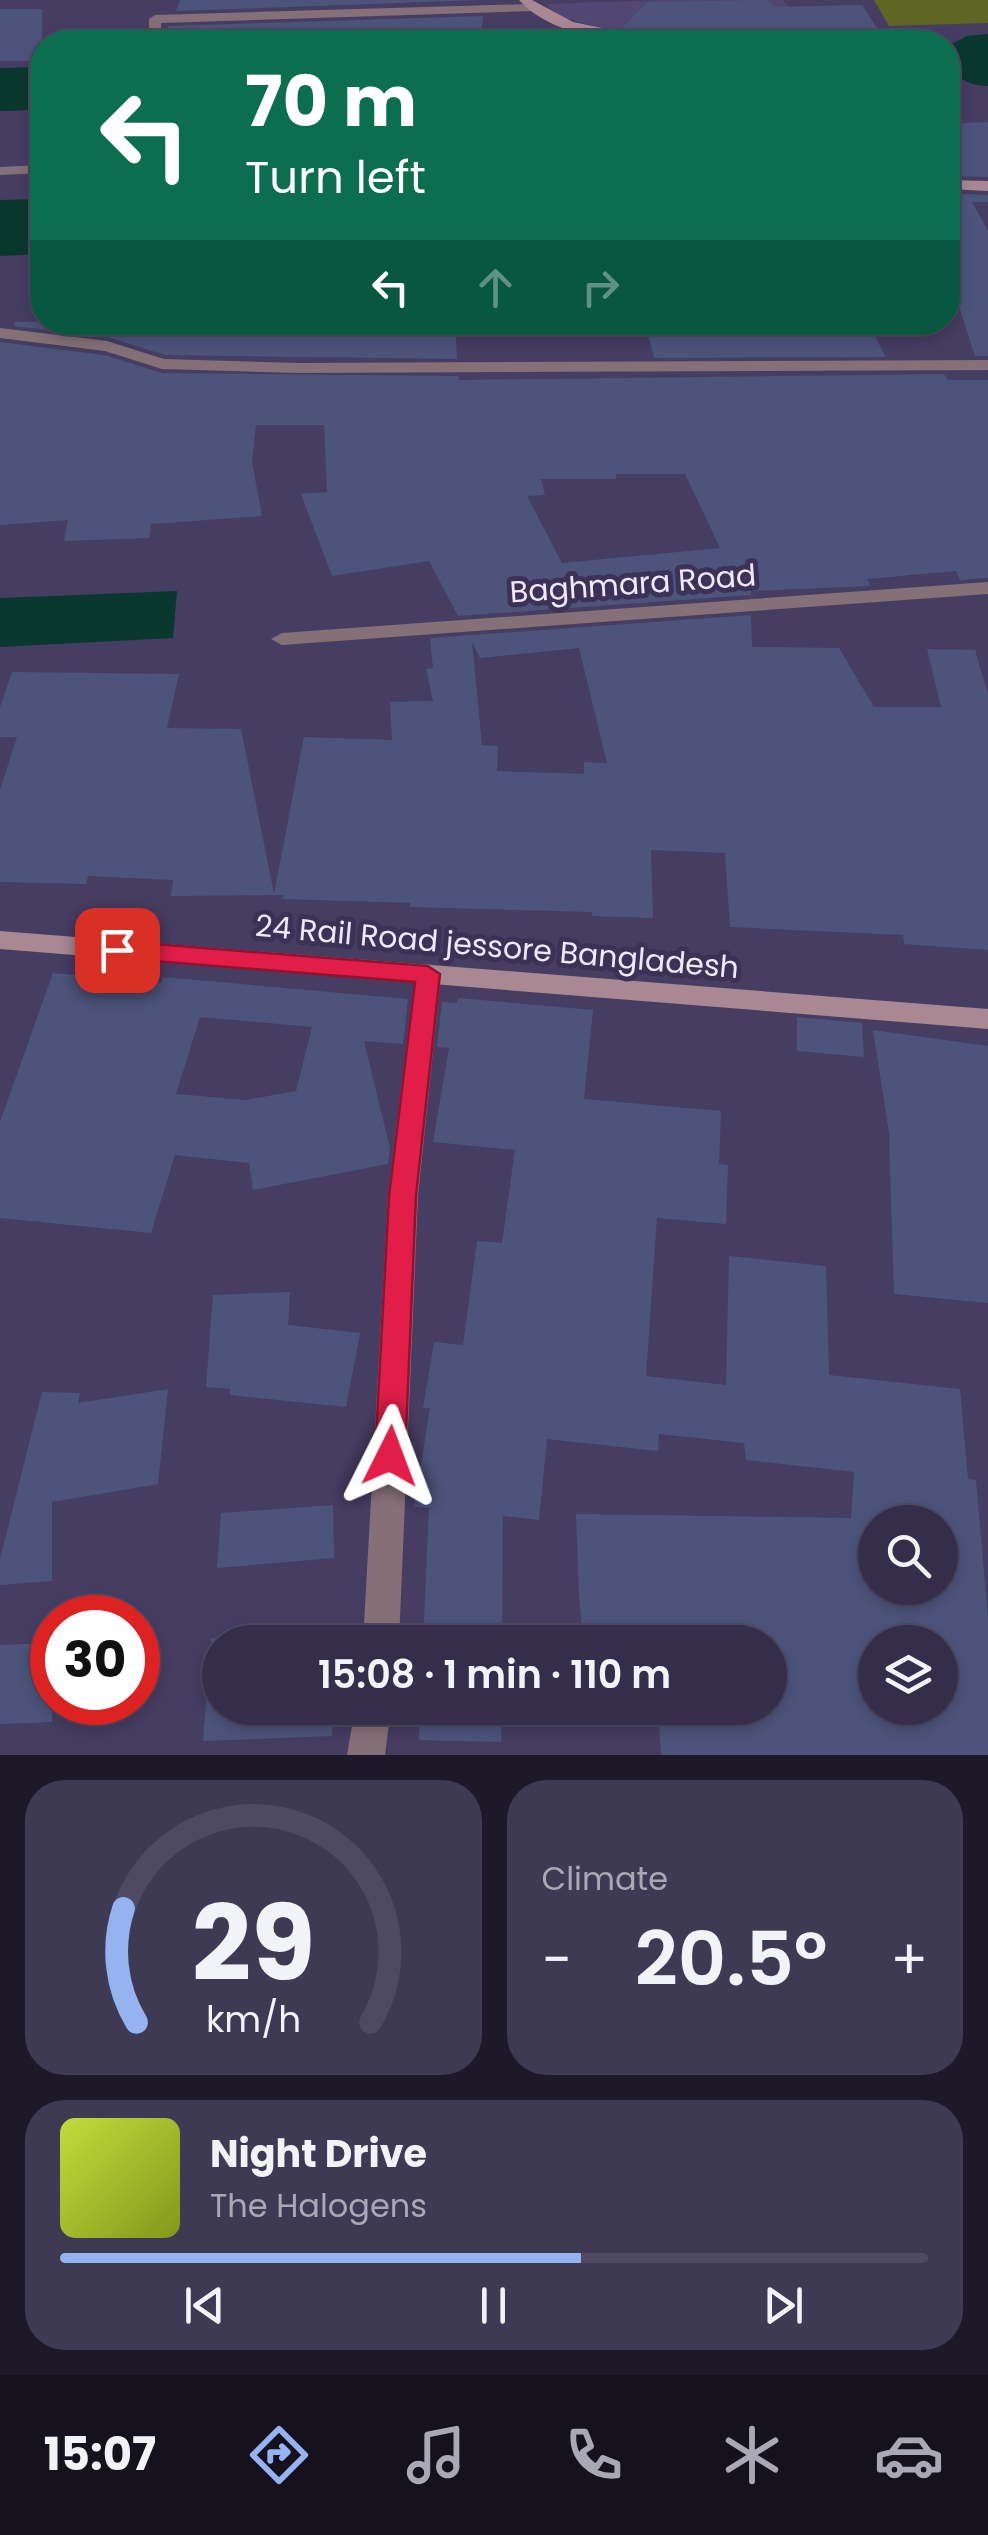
<!DOCTYPE html>
<meta charset="utf-8">
<style>
body{margin:0;font-family:Poppins,sans-serif;background:#3f3a54;color:#f1f3f6;height:100vh;display:flex;flex-direction:column;font-size:38px;white-space:nowrap}
*{box-sizing:border-box;margin:0}
p{font-size:32px;color:#a9a8b5}
.icon{flex:none;width:55px;height:55px;fill:none;stroke:currentColor;stroke-width:2;stroke-linecap:round;stroke-linejoin:round}
.map{position:relative;height:1755px;overflow:hidden}
.drawer{display:flex;flex-direction:column;gap:25px;padding:25px;background:#1d1929;flex:1}
.drawer>*{flex:none}
.hud{position:absolute;left:30px;top:30px;width:930px;height:305px;border-radius:40px;box-shadow:0 5px 15px #0003,0 0 0 2px #4e4a62;background:#0b6e4f;color:#fff;overflow:hidden}
.tools{position:absolute;left:858px;top:1505px;display:grid;gap:20px}
.tools a{display:grid;place-items:center;width:100px;height:100px;border-radius:50%;background:#342e4a;box-shadow:0 5px 15px #0003,0 0 0 2px #4e4a62;font-size:50px}
.speed{position:absolute;left:30px;top:1595px;display:flex;gap:20px;font-size:50px;font-weight:700;text-align:center}
.speed>*{display:grid;place-content:center;width:130px;height:130px;border-radius:50%;background:#342e4a;box-shadow:0 5px 15px #0003,0 0 0 2px #4e4a62;line-height:1}
.speed .limit{border:15px solid #d22;background:#fff;color:#111}
.pin{position:absolute;display:grid;place-items:center;width:85px;height:85px;color:#fff;margin:-42px;border-radius:20px;box-shadow:0 5px 15px #0006}
.me{position:absolute;width:110px;margin:-55px;rotate:3deg;stroke-linejoin:round;filter:drop-shadow(0 0 8px #0008)}
.turn{display:flex;align-items:center;gap:35px;height:210px;padding:0 50px;font-size:45px}
.turn .icon{width:130px;height:130px;stroke-width:2.5}
.turn b{display:block;font-size:70px;line-height:85px}
.lanes{display:flex;align-items:center;height:95px;padding:0 50px;background:#0003;justify-content:center;gap:50px;direction:ltr}
.lanes .off{opacity:.35}
.big{font-size:75px;font-weight:600;line-height:1.1}
.drawer .card{flex:1;display:flex;flex-direction:column;justify-content:center;gap:15px;min-width:0;padding:0 35px;border-radius:40px;background:#3f3a54}
.drawer .dial{align-items:center;gap:0}
.dial svg{height:260px;overflow:visible;fill:none;stroke:#4e4a62;stroke-width:7;stroke-linecap:round;text-anchor:middle}
.dial text{fill:#f1f3f6;stroke:none}
.song{display:flex;align-items:center;gap:30px}
.cover{width:120px;height:120px;border-radius:15px;background:linear-gradient(135deg,hsl(70 70% 55%),hsl(70 70% 35%))}
.played{height:10px;border-radius:5px;background:linear-gradient(90deg,#95b2f1 60%,#4e4a62 60%)}
.keys{display:flex;justify-content:space-around;direction:ltr}
.heat{display:flex;justify-content:space-between;align-items:center;font-size:55px;direction:ltr}
.drawer .tiles{flex:1;display:grid;gap:25px;grid-template-columns:1fr 1fr}
.card:last-child{grid-column:span 2}
.trip{position:absolute;left:202px;top:1625px;width:585px;height:100px;border-radius:50px;background:#342e4a;box-shadow:0 5px 15px #0003,0 0 0 2px #4e4a62;font-weight:600;line-height:100px;text-align:center}
.menu{display:flex;height:160px;justify-content:space-around;align-items:center;background:#15121e;color:#a9a8b5}
.menu .icon{width:70px;height:70px}
.menu .active{color:#95b2f1}
.menu b{font-size:45px;color:#f1f3f6}
.map>svg:first-child{display:block}
</style>
<div class="map">
<svg width="988" height="1755" viewBox="0 0 988 1755">
<rect width="100%" height="100%" fill="#463d63"/>
<path fill="#524673" d="M659 0H783L813 42H686L619 33 558 16 546 4Z"/>
<path fill="#5f6623" d="M874 0H988V23L889 26Z"/>
<path fill="#0b382e" d="M988 34V86C962 86 945 70 951 44L967 36Z
M42 67V110L0 111V68Z
M42 199V254L0 256V200Z
M177 591 173 638 0 647V598Z"/>
<path fill="#4c547b" fill-rule="evenodd" d="M180 0H484L176 11Z
M768 0 773 7 862 5 886 42H674L622 28 648 2Z
M0 9H42V61H0Z
M483 16 480 42H165L168 26Z
M988 122V177L948 176V124Z
M948 193 988 195V202H972L988 231V356H975L948 272Z
M15 322H455L457 359 165 355 107 337 14 326Z
M645 322H820L834 325 837 337 874 335 886 357 654 358Z
M0 342 104 355 162 373 458 376 459 380 944 374 948 380H988V578L960 580 956 571 867 579 871 586 751 591V595L458 616 429 561 332 576 301 494 327 492 324 425H256L252 462 262 516 151 524 149 538 64 541 68 520 0 525ZM616 474H685L720 548 562 563 527 496 545 495 541 479H616Z
M751 615 752 647 839 648 874 707H941L927 649 975 650 988 694V950L904 944 903 935 730 927 725 853 651 850 653 918 592 916V912L410 907V903L282 899 283 895 171 896 173 880 88 876 86 884 0 882V790L17 737H0V707L12 672 179 674 167 728 241 729 274 894 304 737 392 740 390 702 433 701 426 669 433 668 430 638ZM472 642 480 658 579 648 607 763 584 762V774L497 771 498 746 482 745Z
M53 973 161 983 163 977 408 999 403 1044 364 1041 390 1148 388 1164 253 1190 249 1163 175 1155 151 1233 0 1218V1122ZM200 1017 312 1027 296 1091 245 1100 176 1094Z
M458 998 593 1010 584 1099 721 1111 719 1164 728 1165 726 1224 657 1218 646 1376 726 1385 729 1256 826 1266 829 1375 960 1389 968 1479 976 1480 988 1619V1755H661L659 1723 586 1722V1708H770V1642H583L579 1595 576 1514 851 1518 854 1472 746 1460 744 1443 659 1434 658 1451 547 1439 539 1520 503 1516 502 1642H423L429 1508 414 1507 430 1408H423L434 1342 463 1345 477 1241 502 1243 515 1150 433 1142 449 1048 437 1047 442 1002 457 1003ZM875 1522H940V1588H875ZM875 1642H940V1708H875Z
M797 1017 862 1023 864 1057 797 1051Z
M873 1030 988 1046V1303L894 1294 889 1133Z
M290 1292 288 1325 360 1333 346 1407 230 1395V1389L206 1387 213 1295Z
M168 1389 158 1484 52 1502V1581L0 1585V1559L42 1392 80 1393 78 1403Z
M333 1505 334 1558 217 1568 221 1513Z
M335 1634V1642H220V1708H333L332 1736 203 1741 211 1638Z
M52 1643V1722L0 1724V1645Z
M420 1708H502L501 1742 419 1740Z"/>
<g fill="none" stroke-linecap="round" stroke-linejoin="round">
<path fill="#857077" fill-rule="evenodd" d="M531 4 535 11 161 23V42H149V19L155 15Z
M42 165V173L0 175V167Z
M0 328 107 341 164 359 299 363 988 360V370L299 373 162 369 105 351 0 338Z
M988 582V594L282 645 271 639 282 633Z
M428 964 437 967 441 974 418 1196 399 1642H363L388 1196 415 974 419 967Z
M355 1708H391L385 1755H347Z"/>
<path fill="#a98894" fill-rule="evenodd" d="M519 0H532L573 22 670 42C623 45 552 37 519 0Z
M948 180 988 181V191L948 189Z
M0 931 988 1009V1029L0 949Z"/>
</g>
<path fill="#e11d48" stroke="#92132f" stroke-width="2.5" d="M117 941 428 966 440 974 416 1196 405 1456 400 1466 390 1470 379 1466 375 1456 389 1196 415 982 117 958 105 950Z"/>
<g text-anchor="middle" stroke-width="10" stroke-linejoin="round" paint-order="stroke">
<g font-size="30" fill="#eeeafd" stroke="#3c3257">
<text transform="translate(633 584) rotate(-4)" y="10">Baghmara Road</text>
<text transform="translate(497 947) rotate(5)" y="10">24 Rail Road jessore Bangladesh</text>
</g>
</g>
</svg>
<div class="tools">
<a><svg class="icon" aria-label="search" viewBox="0 0 24 24"><circle cx="10" cy="10" r="6"/><path d="M15 15l6 6"/></svg></a>
<a><svg class="icon" aria-label="layers" viewBox="0 0 24 24"><path d="M12 4l9 5-9 5-9-5zM3 14l9 5 9-5"/></svg></a>
</div>
<div class="speed"><div class="limit">30</div></div>
<div class="pin" style="left:117px;top:950px;background:#d93025"><svg class="icon" aria-label="arrive" viewBox="0 0 24 24"><path d="M6 21V4h12l-3 4 3 4H6"/></svg></div>
<svg class="me" style="left:390px;top:1456px" viewBox="-20 -20 40 40"><path d="M0-17L14 15 0 8-14 15z" fill="#e11d48" stroke="#fff" stroke-width="4"/></svg>
<div class="trip">15:08 · 1 min · 110 m</div>
<div class="hud">
<div class="turn"><svg class="icon" aria-label="left" viewBox="0 0 24 24"><path d="M17 20v-9H6M10 6l-5 5 5 5"/></svg><div><b>70 m</b>Turn left</div></div>
<div class="lanes"><svg class="icon" aria-label="left" viewBox="0 0 24 24"><path d="M17 20v-9H6M10 6l-5 5 5 5"/></svg><svg class="icon off" aria-label="ahead" viewBox="0 0 24 24"><path d="M12 20V5M6 11l6-6 6 6"/></svg><svg class="icon off" aria-label="right" viewBox="0 0 24 24"><path d="M7 20v-9h11M14 6l5 5-5 5"/></svg></div>
</div>
</div>
<section class="drawer">
<div class="tiles">
<div class="card dial"><svg viewBox="0 0 100 80">
<path d="M14 69A42 42 0 1 1 86 69"/>
<path d="M14 69A42 42 0 0 1 10 34" stroke="#95b2f1"/>
<text x="50" y="56" font-size="32" font-weight="700">29</text>
<text x="50" y="72" font-size="11">km/h</text>
</svg></div>
<div class="card"><p>Climate</p>
<div class="heat"><a>−</a><b class="big">20.5°</b><a>+</a></div>
</div>
<div class="card">
<div class="song"><i class="cover"></i><div><b>Night Drive</b><p>The Halogens</p></div></div>
<div class="played"></div>
<div class="keys"><svg class="icon" aria-label="previous" viewBox="0 0 24 24"><path d="M18 5L8 12l10 7zM5 5v14"/></svg><svg class="icon" aria-label="pause" viewBox="0 0 24 24"><path d="M8 5v14M16 5v14"/></svg><svg class="icon" aria-label="next" viewBox="0 0 24 24"><path d="M6 5l10 7-10 7zM19 5v14"/></svg></div>
</div>
</div>
</section>
<nav class="menu">
<b>15:07</b>
<svg class="icon active" aria-label="directions" viewBox="0 0 24 24"><path d="M12 3l9 9-9 9-9-9zM9 14v-3h6M13 9l2 2-2 2"/></svg>
<svg class="icon" aria-label="music" viewBox="0 0 24 24"><path d="M9 18V5l10-2v13"/><circle cx="6" cy="18" r="3"/><circle cx="16" cy="16" r="3"/></svg>
<svg class="icon" aria-label="phone" viewBox="0 0 24 24"><path d="M5 4h4l2 5-3 2q2 4 5 5l2-3 5 2v4C11 20 4 13 5 4z"/></svg>
<svg class="icon" aria-label="climate" viewBox="0 0 24 24"><path d="M12 3v18M4 7l16 10M4 17L20 7"/></svg>
<svg class="icon" aria-label="car" viewBox="0 0 24 24"><path d="M5 17H2v-5l4-1 3-4h7l3 4 3 1v5h-3M9 17h6M6 11h13"/><circle cx="7" cy="17" r="2"/><circle cx="17" cy="17" r="2"/></svg>
</nav>
